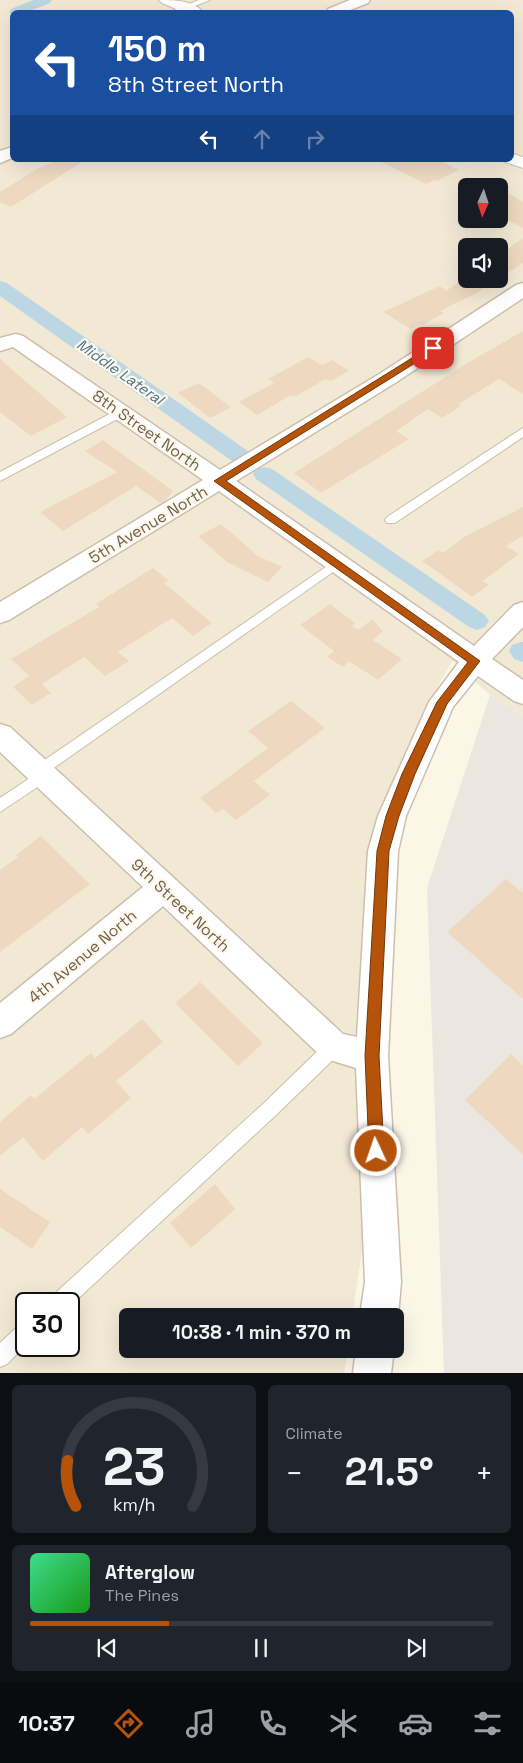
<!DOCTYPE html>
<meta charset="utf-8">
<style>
body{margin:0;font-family:"Space Grotesk",sans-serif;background:#20242c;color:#f1f3f6;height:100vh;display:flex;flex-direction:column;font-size:19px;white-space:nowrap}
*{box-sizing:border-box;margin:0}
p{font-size:16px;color:#9ea1a6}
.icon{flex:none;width:28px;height:28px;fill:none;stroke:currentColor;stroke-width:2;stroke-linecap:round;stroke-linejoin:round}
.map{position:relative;height:1373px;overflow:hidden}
.side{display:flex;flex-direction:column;gap:12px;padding:12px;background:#0d0f14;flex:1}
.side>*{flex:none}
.hud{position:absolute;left:10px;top:10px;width:504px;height:152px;border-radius:8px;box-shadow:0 5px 20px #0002;background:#1a4fa0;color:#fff;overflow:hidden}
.needle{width:32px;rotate:183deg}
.fabs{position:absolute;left:458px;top:178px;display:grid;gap:10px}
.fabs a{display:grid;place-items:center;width:50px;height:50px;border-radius:8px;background:#171b24;box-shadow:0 5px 20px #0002;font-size:25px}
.speed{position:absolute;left:15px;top:1292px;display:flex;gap:10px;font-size:25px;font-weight:700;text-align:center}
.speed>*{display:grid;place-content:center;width:65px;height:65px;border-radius:50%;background:#171b24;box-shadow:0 5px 20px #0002;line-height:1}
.speed .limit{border:2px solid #111;border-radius:8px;background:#fff;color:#111}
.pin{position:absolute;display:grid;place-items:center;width:42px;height:42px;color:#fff;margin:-21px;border-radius:10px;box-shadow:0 2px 8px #0006}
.me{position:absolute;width:55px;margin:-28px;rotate:357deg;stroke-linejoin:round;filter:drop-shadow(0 0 4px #0008)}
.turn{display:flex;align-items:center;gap:18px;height:105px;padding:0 15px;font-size:22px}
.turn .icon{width:65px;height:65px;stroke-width:2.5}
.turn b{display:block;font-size:35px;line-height:42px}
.lanes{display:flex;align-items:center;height:48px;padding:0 15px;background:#0003;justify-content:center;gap:25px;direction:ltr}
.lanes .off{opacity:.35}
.big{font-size:38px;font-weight:600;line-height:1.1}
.side .tile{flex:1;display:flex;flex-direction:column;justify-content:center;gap:8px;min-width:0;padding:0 18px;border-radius:8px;background:#20242c}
.side .dial{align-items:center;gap:0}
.dial svg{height:130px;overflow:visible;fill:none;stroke:#363941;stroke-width:7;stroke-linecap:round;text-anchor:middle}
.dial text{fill:#f1f3f6;stroke:none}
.song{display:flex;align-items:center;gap:15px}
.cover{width:60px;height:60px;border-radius:8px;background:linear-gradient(135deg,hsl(150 70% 55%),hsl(120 70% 35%))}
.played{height:5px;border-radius:2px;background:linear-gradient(90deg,#b45309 30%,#363941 30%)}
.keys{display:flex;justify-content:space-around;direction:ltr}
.heat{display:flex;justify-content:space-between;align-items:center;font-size:28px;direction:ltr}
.side .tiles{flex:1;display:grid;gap:12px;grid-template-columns:1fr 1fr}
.tile:last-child{grid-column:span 2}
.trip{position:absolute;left:119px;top:1308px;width:285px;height:50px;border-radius:8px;background:#171b24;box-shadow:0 5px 20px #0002;font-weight:600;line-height:50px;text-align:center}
.dock{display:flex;height:80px;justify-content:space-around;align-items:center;background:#090b0e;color:#9ea1a6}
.dock .icon{width:35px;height:35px}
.dock .selected{color:#b45309}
.dock b{font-size:22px;color:#f1f3f6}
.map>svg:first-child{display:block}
</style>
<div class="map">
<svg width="523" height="1373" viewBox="0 0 523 1373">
<rect width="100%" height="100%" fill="#fbf6e6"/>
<path fill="#f2e9d5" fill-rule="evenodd" d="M0 0H523V717L490 695 452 661 424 711 397 775 372 978 363 1245 352 1316H128V1349H348L344 1373H0ZM12 12H511V160H12ZM466 186H499V219H466ZM466 246H499V279H466ZM26 1304H69V1346H26Z"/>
<path fill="#ebe7e0" d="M490 695 523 717V1373H444L427 888Z"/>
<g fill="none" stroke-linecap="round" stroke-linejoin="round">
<path fill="#bcd7e3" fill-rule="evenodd" d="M33 0H52L50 3 27 12H12V15L9 12 11 9Z
M0 281 7 283 248 451 251 456 248 461 240 463 232 461 0 296Z
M264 467 272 469 485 615 489 621 485 627 477 630 469 627 256 479 253 474 256 469Z
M521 642H523V662L514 659 509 651 512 645Z"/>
</g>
<path fill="#eed9c0" d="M58 160H85L11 207 0 202V192L37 169Z
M377 160H439L459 170 437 181 435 180 426 184Z
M499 188 523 202V228L499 215Z
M523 238V263L499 278V255Z
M466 277V279H498L475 294 440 311 444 313 423 325 419 324 411 329 383 312 440 286 446 291Z
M523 331V394L499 379 459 404 461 406 442 418 428 409 396 431 409 439 321 493 294 473 469 362Z
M308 357 322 365 332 360 349 371 330 381 326 379 294 397 291 395 257 415 239 402 274 383 268 379Z
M0 359 67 417 31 436 0 412Z
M199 383 231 407 210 418 178 393Z
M103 440 173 491 167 499 161 503 136 486 63 531 40 512 117 472 85 451Z
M523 507V536L506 546 519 554 483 581 489 585 472 597 422 561 439 550 443 553 464 537Z
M221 524 258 556 282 567 268 582 227 562 198 536Z
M153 568 169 581 164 583 212 623 193 636 172 618 118 652 129 661 105 676 84 657 42 684 51 693 32 705 13 687 29 676 11 659 99 607 96 604Z
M330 604 355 623 352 626 359 630 372 619 383 631 373 640 402 659 378 680 349 661 343 667 327 657 334 651 300 625Z
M291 701 325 728 254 781 270 795 236 820 223 809 216 813 200 798 268 748 248 731Z
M41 836 90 884 0 952V870L18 857 16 855Z
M506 879 523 893V999L447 932Z
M200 982 263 1043 238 1066 175 1003Z
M142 1019 163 1042 116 1081 131 1098 88 1134 82 1127 43 1161 23 1137 0 1156V1122L31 1095 34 1099 91 1053 95 1058Z
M511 1054 523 1065V1155L465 1100Z
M215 1184 235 1209 191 1248 170 1223Z
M0 1189 50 1222 32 1249 0 1227Z"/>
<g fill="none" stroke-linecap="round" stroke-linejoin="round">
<defs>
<path id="service" d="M199 0H210L180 12H170Z
M121 408 127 412 125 415 0 481V472Z
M523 428V437L395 523H387L385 520 387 517Z
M336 560 340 561 342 564 340 567 48 772 50 776 48 780 0 812V798L33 776 31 772 33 768Z
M334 1039 340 1041 342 1047 340 1053 276 1115 69 1307V1304H48L51 1297 264 1103 328 1041Z
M26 1322V1345L7 1364 0 1367V1343L19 1325Z"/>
<path id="minor" d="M350 0H370L368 3 345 12H326L328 9Z
M12 147V158L0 163V151Z
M523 283V298L395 383 236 481 474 646 514 605 523 602V627L492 659 523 680V704L514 701 478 676 453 707 406 816 398 851 388 1056 401 1282 398 1316 395 1322V1316H360L365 1282 356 1068 323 1058 163 906 11 1034 0 1038V1003L143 887 0 752V724L10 727 343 1034 357 1037 368 851 378 816 429 702 459 662 219 491 9 620 0 623V602L203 480 13 347 0 351V338L16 334 23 336 220 470 381 373 516 285Z
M356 1349H394L391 1373H353Z"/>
<path id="tertiary" d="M159 0C173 0 193 0 203 12H183L162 3Z
M511 153 523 157V168L505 162 503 160H511Z"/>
</defs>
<use href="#service" stroke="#ccbfad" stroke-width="2"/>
<use href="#minor" stroke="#ccbfad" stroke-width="3"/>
<use href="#tertiary" stroke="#ccbfad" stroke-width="2"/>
<use href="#service" fill="#fff" fill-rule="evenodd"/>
<use href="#minor" fill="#fff" fill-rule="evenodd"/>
<use href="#tertiary" fill="#fff" fill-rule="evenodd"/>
</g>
<path fill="#b45309" stroke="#753606" d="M433 345 436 346V350L226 481 480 661 447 704 415 774 399 816 389 851 379 1056 384 1151 382 1156 376 1158 371 1156 369 1151 365 1056 377 851 386 816 402 774 437 702 468 662 214 481Z"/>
<g text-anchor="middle" stroke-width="4.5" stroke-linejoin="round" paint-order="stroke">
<g font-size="15" font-style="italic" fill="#4c778a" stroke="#fef9ec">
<text transform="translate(120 372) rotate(35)" y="5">Middle Lateral</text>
</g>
<g font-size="16" fill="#72604d" stroke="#fef9ec">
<text transform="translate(147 430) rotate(35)" y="6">8th Street North</text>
<text transform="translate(148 524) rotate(-31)" y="6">5th Avenue North</text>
<text transform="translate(181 905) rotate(43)" y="6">9th Street North</text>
<text transform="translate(82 956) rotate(-40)" y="6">4th Avenue North</text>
</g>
</g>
</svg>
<div class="fabs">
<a><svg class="needle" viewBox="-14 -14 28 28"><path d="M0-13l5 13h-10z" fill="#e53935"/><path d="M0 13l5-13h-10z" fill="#9ea1a6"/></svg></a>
<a><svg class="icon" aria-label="sound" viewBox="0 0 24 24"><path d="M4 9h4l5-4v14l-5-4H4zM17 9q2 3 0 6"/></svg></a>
</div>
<div class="speed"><div class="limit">30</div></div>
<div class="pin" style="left:433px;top:348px;background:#d93025"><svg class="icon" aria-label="arrive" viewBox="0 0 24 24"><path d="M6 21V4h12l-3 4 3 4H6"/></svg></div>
<svg class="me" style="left:376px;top:1151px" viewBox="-20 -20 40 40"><circle r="17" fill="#b45309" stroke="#fff" stroke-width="3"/><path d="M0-11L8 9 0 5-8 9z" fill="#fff"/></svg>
<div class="trip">10:38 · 1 min · 370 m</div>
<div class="hud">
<div class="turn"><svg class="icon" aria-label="left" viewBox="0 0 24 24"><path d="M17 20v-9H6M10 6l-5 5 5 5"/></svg><div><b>150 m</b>8th Street North</div></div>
<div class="lanes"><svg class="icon" aria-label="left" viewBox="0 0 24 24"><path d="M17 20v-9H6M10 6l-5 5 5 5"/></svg><svg class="icon off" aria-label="ahead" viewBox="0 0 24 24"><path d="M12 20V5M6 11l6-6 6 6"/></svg><svg class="icon off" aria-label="right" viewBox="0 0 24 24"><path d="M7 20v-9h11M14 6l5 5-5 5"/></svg></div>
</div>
</div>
<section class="side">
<div class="tiles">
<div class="tile dial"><svg viewBox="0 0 100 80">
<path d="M14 69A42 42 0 1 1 86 69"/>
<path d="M14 69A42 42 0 0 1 9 41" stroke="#b45309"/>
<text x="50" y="56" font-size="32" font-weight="700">23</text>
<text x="50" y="72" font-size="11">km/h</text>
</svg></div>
<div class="tile"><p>Climate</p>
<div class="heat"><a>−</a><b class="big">21.5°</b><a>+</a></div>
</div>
<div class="tile">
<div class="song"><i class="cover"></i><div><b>Afterglow</b><p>The Pines</p></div></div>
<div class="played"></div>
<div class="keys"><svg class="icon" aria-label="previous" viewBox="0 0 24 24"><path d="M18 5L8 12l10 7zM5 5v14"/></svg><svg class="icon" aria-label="pause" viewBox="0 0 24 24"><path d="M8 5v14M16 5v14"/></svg><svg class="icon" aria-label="next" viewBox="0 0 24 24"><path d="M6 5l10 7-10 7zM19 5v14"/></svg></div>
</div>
</div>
</section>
<nav class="dock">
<b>10:37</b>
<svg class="icon selected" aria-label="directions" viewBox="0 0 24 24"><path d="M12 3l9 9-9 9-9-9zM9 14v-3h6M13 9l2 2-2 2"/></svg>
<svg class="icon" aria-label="music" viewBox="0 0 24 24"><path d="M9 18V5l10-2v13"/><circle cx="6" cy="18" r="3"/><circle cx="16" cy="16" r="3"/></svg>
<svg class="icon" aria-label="phone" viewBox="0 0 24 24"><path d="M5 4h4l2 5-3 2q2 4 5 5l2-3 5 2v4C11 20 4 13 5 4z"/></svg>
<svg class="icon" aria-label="climate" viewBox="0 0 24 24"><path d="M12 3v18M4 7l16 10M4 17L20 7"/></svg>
<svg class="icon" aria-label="car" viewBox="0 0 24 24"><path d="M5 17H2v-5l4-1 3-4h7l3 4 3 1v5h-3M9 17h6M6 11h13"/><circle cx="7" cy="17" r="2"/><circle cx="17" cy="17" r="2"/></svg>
<svg class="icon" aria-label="filters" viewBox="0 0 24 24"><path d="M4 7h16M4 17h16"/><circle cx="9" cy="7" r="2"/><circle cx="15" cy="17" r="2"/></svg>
</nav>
